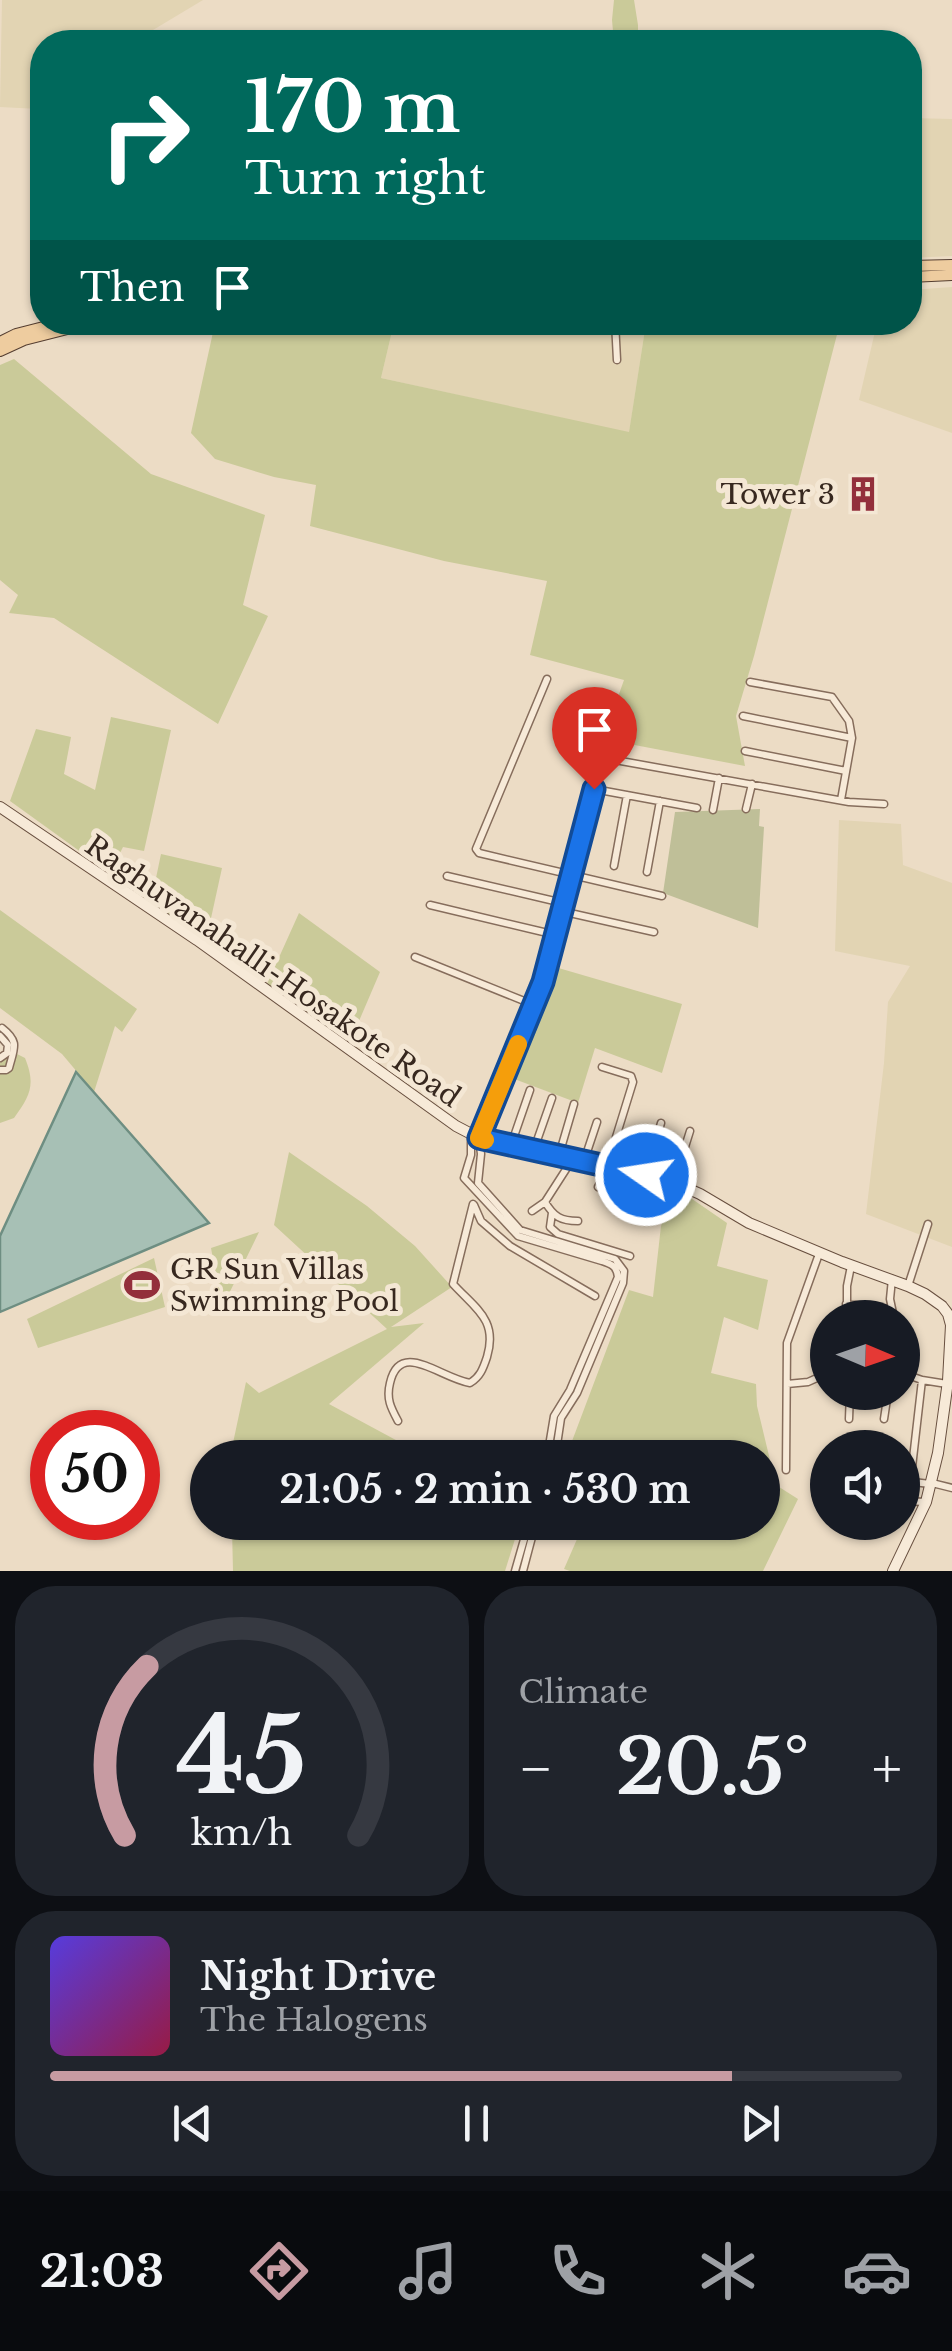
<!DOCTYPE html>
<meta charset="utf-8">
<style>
body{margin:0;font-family:"Libre Baskerville",serif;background:#20242c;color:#f1f3f6;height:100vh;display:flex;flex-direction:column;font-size:38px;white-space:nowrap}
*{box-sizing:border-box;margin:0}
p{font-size:32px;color:#9ea1a6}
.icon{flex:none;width:55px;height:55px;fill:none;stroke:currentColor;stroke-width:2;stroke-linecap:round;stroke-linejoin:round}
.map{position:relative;height:1571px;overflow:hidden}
.sheet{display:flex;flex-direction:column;gap:15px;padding:15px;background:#0d0f14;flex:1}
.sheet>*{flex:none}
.hud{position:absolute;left:30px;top:30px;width:892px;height:305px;border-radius:40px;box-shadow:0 2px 8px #0004;background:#00695c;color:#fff;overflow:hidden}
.needle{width:65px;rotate:92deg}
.tools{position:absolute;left:810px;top:1300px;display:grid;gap:20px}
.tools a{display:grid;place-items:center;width:110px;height:110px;border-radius:50%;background:#171b24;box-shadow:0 2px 8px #0004;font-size:50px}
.speed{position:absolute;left:30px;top:1410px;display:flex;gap:20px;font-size:50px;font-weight:700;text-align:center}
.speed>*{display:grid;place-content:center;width:130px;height:130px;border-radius:50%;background:#171b24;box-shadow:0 2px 8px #0004;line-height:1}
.speed .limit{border:15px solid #d22;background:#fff;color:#111}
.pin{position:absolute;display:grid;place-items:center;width:85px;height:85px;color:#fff;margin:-102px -42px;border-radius:50% 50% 50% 0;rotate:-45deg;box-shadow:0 0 10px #0007}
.pin .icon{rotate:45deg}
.me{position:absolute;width:110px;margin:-55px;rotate:283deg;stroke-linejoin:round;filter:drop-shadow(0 0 8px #0008)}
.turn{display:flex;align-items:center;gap:35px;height:210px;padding:0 50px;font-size:45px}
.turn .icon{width:130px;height:130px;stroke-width:2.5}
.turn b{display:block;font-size:70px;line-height:85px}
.then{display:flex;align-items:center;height:95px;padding:0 50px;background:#0003;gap:20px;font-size:38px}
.big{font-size:75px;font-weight:700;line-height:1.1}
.sheet .card{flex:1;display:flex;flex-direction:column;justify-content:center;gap:15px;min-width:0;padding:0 35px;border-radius:40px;background:#20242c}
.sheet .dial{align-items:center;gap:0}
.dial svg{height:260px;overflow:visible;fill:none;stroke:#363941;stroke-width:7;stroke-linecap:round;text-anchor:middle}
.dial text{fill:#f1f3f6;stroke:none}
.song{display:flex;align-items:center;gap:30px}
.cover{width:120px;height:120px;border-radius:15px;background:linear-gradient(135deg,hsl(250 70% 55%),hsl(340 70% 35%))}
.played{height:10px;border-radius:5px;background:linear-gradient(90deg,#c79ba2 80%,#363941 80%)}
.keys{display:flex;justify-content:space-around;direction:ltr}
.heat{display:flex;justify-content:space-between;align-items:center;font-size:55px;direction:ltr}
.sheet .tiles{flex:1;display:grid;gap:15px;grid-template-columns:1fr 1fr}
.card:last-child{grid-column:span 2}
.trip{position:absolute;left:190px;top:1440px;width:590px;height:100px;border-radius:50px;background:#171b24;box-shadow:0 2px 8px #0004;font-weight:700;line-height:100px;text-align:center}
.dock{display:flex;height:160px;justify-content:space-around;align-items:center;background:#090b0e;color:#9ea1a6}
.dock .icon{width:70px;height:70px}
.dock .current{color:#c79ba2}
.dock b{font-size:45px;color:#f1f3f6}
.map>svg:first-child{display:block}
</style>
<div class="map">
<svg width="952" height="1571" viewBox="0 0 952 1571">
<rect width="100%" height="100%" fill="#ecdcc5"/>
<path fill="#e2d4b3" d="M2 0H203L133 42H42V107L39 109 0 107Z
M910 118 952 119V256L910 258Z
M952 287V433L859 400 877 323 910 322V290Z
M394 323H646L629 433 381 378Z
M839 820 901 824 903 865 952 883V1247L866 1214 884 1063 888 1002 910 966 835 951Z"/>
<path fill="#caca99" d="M614 0H634L638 25V42H614L612 20Z
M215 323H394L381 378 629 432 646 323H840L754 656 736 716 745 766 603 739 624 680 530 655 547 581 444 561 310 526 316 485 274 477 215 459 191 433Z
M14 359 151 474 265 515 243 605 268 616 218 724 54 618 9 613 18 595 0 580V365Z
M111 717 171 730 144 851 123 847 110 873 10 801 36 729 71 737 64 774 95 790Z
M161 854 222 868 206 941 151 902Z
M0 910 137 1009 122 1032 115 1026 94 1092 62 1054 0 1008Z
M299 913 380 972 350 1042 267 984Z
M555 967 682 1004 662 1073 595 1048 578 1103 509 1077Z
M9 1050 25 1058C36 1085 30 1096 14 1118L0 1123V1055Z
M289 1152 367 1206 415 1246 452 1287 391 1327 424 1323 329 1404 420 1453 421 1457H230L246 1382 259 1393 387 1329 274 1225Z
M676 1188 727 1223 717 1266 768 1280 758 1330 724 1317 711 1373 756 1384 757 1406 776 1485 798 1499 763 1571H570L564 1569 581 1530 562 1523 762 1522V1458L566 1457 629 1290 653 1297 661 1226Z
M259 1232 222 1308 211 1248Z
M154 1258 165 1307 38 1348 27 1319Z
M216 1522H520V1523L505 1571H233L232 1529 213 1533Z"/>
<path fill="#bfbf98" d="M760 809 759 826 764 827 758 928 663 893 675 812Z"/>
<path fill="#a7c0b5" stroke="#6e8e82" stroke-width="2.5" d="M76 1072 209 1223 0 1312V1236Z"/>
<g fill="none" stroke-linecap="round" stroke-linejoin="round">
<defs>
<path id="minor" d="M615 322 617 360
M547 679 476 849 479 853 662 896
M750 682 832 697 849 721 852 738 841 800
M743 716 852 738
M745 751 846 771
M604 758 849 802 884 804
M594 789 697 808
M746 809 752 784
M713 810 719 778
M614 866 627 795
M647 872 660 801
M447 876 563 903
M430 905 556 935
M561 911 654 932
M415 957 534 1005
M0 1036 8 1045 7 1053 0 1058
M0 1070H6L9 1068C14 1048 20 1042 2 1028
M471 1134V1155L464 1178 518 1236 602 1261C611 1264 617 1266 618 1277L570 1390 554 1416 547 1458
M511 1145 530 1090
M533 1152 552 1098
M559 1155 574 1104
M584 1161 597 1122
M646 1175 661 1123
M674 1182 690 1131
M598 1187 604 1176 633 1082 631 1076 602 1067
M545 1202C554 1217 561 1221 578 1221
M474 1205 481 1221 510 1246 595 1296
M532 1211 545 1202 572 1160
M552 1213 550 1227 558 1234 630 1256
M892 1279 890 1299 894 1318
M908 1286 928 1224
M846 1304 891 1309
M847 1318V1286L851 1266
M902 1373 922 1380 947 1384
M787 1384 808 1382 828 1373
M849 1419 850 1392
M884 1419 888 1392
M398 1421C391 1408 386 1399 390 1383 400 1339 440 1378 470 1383 480 1377 483 1369 487 1357 498 1320 476 1309 453 1284L473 1204
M555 1458 561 1418 577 1393 623 1283 624 1271 615 1259 520 1230 478 1183 481 1154 479 1138 543 982 575 857 610 741
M786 1470 787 1343 819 1254
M902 1475 911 1476 913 1482 930 1484
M911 1476 922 1380
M932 1483 952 1488
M902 1501 926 1502
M515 1571 529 1522
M523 1571 536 1522"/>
<path id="secondary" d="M0 807 197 940 456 1126 479 1138 492 1142 671 1181 700 1194 749 1223 842 1262 908 1286 925 1294 942 1306 948 1314 951 1325 948 1381 938 1453 926 1502 893 1571"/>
<path id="primary" d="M910 266 952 265
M910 277 952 275
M0 342 16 334 63 322
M0 351 24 340 95 322"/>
</defs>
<use href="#minor" stroke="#866d5c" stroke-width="9"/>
<use href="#secondary" stroke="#684f3f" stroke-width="12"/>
<use href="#primary" stroke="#543d30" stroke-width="12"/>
<use href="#minor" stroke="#f7ead8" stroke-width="6"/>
<use href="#secondary" stroke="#f7ead8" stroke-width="10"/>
<use href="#primary" stroke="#eecc9f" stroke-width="10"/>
</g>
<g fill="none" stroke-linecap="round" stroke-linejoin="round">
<defs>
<path id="route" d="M594 789 543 982 479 1138 646 1175"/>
</defs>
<use href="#route" stroke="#114b97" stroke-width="25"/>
<use href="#route" stroke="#1a73e8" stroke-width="18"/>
<path stroke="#f59e0b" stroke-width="18" d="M485 1140 479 1138 518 1044"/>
</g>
<defs>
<symbol id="building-bare" viewBox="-9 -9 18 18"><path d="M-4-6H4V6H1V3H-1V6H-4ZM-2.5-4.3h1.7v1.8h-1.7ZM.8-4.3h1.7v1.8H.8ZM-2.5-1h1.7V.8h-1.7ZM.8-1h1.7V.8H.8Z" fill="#932f3b" stroke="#f4e7d4" stroke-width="2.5" paint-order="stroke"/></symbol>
<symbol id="stadium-bare" viewBox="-9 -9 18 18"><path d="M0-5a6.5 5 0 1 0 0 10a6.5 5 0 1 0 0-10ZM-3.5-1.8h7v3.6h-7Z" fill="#932f3b" stroke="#f4e7d4" stroke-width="2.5" paint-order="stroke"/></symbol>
</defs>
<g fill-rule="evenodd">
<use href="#building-bare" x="838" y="469" width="50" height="50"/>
<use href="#stadium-bare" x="117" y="1260" width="50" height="50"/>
</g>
<g text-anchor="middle" stroke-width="10" stroke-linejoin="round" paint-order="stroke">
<g font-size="28" fill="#37281f" stroke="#f4e7d4" text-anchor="end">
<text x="835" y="504">Tower 3</text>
<text x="170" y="1279" text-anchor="start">GR Sun Villas<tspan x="170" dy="32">Swimming Pool</tspan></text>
</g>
<g font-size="28" fill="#37281f" stroke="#f4e7d4">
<text transform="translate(273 971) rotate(35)" y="10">Raghuvanahalli-Hosakote Road</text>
</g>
</g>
</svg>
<div class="tools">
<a><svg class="needle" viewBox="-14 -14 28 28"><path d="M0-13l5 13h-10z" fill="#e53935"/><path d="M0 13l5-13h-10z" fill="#9ea1a6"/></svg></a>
<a><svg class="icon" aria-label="sound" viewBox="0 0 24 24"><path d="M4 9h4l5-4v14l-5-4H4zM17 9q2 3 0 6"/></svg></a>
</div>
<div class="speed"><div class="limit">50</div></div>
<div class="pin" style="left:594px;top:789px;background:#d93025"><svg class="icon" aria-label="arrive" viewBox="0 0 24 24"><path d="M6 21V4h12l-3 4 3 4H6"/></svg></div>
<svg class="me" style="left:646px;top:1175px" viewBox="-20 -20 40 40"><circle r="17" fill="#1a73e8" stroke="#fff" stroke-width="3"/><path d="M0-11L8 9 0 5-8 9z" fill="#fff"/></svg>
<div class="trip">21:05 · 2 min · 530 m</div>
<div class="hud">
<div class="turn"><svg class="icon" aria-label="right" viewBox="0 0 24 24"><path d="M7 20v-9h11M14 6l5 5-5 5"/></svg><div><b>170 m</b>Turn right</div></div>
<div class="then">Then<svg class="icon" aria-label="arrive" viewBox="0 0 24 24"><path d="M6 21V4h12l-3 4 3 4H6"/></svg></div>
</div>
</div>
<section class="sheet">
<div class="tiles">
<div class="card dial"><svg viewBox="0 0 100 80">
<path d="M14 69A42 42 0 1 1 86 69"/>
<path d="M14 69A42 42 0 0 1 21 17" stroke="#c79ba2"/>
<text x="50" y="56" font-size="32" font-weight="700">45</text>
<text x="50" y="72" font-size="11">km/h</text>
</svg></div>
<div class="card"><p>Climate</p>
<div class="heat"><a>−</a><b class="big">20.5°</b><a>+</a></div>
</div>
<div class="card">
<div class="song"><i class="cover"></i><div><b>Night Drive</b><p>The Halogens</p></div></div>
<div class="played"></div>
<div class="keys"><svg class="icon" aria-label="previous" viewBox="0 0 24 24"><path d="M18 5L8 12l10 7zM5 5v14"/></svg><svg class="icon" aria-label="pause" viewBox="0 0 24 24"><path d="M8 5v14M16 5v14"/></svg><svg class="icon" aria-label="next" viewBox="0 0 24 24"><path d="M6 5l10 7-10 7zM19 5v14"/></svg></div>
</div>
</div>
</section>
<nav class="dock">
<b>21:03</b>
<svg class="icon current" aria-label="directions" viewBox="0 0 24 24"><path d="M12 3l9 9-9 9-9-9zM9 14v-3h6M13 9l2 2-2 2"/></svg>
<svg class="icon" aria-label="music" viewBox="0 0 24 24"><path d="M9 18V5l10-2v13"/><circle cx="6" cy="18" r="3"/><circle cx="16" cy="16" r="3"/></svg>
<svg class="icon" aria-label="phone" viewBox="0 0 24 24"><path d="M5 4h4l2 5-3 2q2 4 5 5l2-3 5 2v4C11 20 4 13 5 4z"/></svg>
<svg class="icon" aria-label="climate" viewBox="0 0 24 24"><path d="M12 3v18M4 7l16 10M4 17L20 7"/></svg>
<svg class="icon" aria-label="car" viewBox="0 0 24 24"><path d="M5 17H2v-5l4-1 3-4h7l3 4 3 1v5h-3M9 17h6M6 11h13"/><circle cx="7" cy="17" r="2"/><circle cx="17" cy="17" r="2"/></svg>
</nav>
